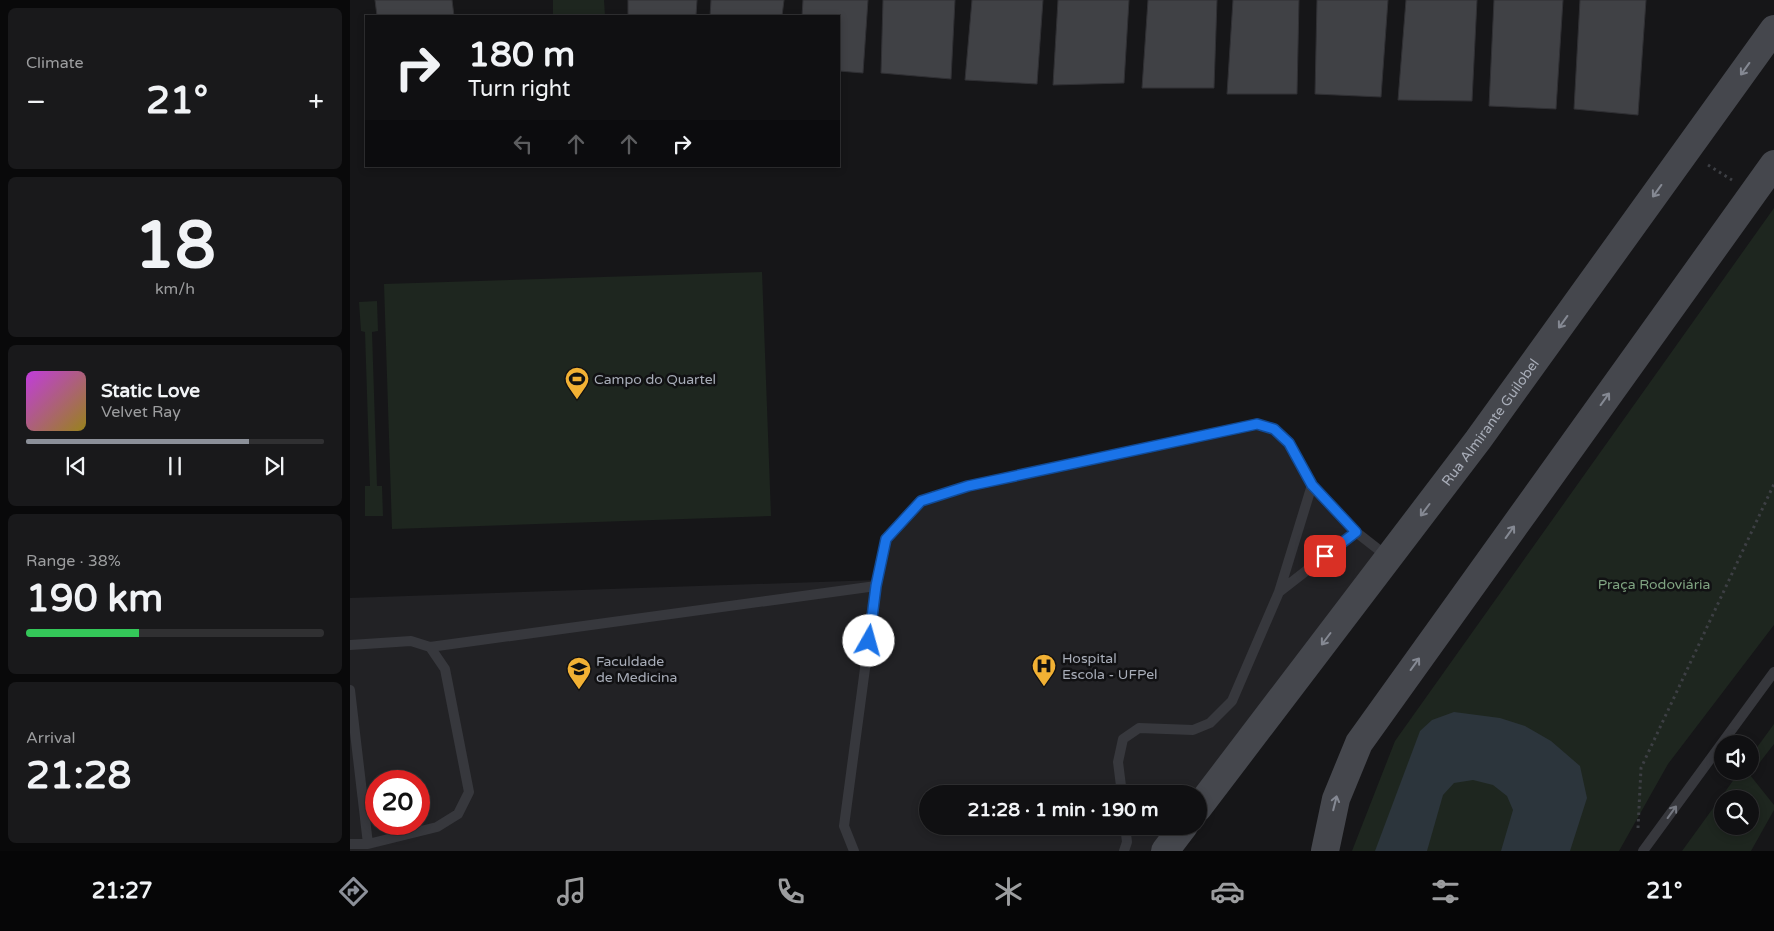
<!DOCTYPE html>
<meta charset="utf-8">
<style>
body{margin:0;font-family:"Varela Round",sans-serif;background:#19191b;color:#f1f3f6;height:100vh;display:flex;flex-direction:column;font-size:19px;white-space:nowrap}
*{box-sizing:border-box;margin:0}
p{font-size:16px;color:#9c9d9f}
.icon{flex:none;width:28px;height:28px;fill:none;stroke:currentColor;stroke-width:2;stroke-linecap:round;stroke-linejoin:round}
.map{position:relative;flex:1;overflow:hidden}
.drawer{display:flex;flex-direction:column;gap:8px;padding:8px;background:#09090a;width:350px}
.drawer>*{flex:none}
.hud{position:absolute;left:15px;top:15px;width:475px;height:152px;border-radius:0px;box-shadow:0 2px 8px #0003,0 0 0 1px #303032;background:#101012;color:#f1f3f6;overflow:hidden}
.tools{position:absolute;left:1364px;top:735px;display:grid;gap:10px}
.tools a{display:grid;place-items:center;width:45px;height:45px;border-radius:50%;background:#101012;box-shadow:0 2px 8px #0003,0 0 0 1px #303032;font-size:25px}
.speed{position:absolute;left:15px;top:770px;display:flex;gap:10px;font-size:25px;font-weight:700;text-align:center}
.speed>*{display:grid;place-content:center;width:65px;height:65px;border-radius:50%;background:#101012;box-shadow:0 2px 8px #0003,0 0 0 1px #303032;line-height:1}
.speed .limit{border:8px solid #d22;background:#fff;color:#111}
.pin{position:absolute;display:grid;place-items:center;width:42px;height:42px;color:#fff;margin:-21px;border-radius:10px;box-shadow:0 2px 8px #0006}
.me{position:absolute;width:55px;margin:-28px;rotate:7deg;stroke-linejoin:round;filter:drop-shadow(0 0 4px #0008)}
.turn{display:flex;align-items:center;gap:18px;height:105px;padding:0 20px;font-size:22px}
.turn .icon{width:65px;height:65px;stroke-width:2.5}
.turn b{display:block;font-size:35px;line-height:42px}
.lanes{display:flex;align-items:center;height:48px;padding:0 20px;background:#0003;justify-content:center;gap:25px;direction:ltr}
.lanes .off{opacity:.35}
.big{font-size:38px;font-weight:700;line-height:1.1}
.drawer .tile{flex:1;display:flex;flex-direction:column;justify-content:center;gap:8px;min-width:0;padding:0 18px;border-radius:8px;background:#19191b}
.drawer .dial{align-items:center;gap:0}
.dial b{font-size:65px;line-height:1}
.song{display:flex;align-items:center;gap:15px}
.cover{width:60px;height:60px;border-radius:8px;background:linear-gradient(135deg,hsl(290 70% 55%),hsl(50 70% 35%))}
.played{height:5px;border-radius:2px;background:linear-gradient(90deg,#8c9099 75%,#303032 75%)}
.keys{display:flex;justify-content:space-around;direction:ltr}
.heat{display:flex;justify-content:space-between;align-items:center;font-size:28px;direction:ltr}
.charge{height:8px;border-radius:4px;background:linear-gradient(90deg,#34c759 38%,#303032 0)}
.trip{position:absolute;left:569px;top:785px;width:288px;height:50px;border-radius:25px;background:#101012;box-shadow:0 2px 8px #0003,0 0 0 1px #303032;font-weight:700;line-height:50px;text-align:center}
.tab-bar{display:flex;height:80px;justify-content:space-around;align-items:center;background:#060607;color:#9c9d9f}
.tab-bar .icon{width:35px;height:35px}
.tab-bar .on{color:#8c9099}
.tab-bar b{font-size:22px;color:#f1f3f6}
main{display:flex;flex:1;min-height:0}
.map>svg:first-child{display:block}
</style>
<main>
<section class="drawer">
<div class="tile"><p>Climate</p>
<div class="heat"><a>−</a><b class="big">21°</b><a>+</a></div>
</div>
<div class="tile dial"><b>18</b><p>km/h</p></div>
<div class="tile">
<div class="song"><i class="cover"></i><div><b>Static Love</b><p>Velvet Ray</p></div></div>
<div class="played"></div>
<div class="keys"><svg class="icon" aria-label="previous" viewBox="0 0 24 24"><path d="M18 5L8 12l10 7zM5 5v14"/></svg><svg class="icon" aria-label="pause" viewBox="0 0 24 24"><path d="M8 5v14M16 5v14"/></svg><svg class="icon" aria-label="next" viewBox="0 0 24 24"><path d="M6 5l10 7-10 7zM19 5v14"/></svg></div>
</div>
<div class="tile"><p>Range · 38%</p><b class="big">190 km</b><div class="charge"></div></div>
<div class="tile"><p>Arrival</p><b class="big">21:28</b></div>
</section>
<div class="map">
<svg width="1424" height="851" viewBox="0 0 1424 851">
<rect width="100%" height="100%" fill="#161618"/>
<path fill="#222225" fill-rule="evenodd" d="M907 424 925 429 962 485 1032 553 848 794H578V826H826L807 851H0V598L527 580 536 539 571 501ZM26 781H69V824H26Z"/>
<path fill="#1e261f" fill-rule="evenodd" d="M203 0H254L255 16H203Z
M1424 208V625L1318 764 1269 851H1002L1045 741Z
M412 272 421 516 42 529 34 284Z
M27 301 28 331 22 332 27 486H32L33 516H15V486H20L15 332 11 331 9 302Z
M1424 724V744L1400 775 1424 805V810L1401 851H1332L1390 771H1400V757ZM1372 799H1400V826H1372Z"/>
<path fill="#2c353c" d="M1104 712 1150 718 1175 726 1201 741 1230 766 1237 798 1220 851H1151L1163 810 1157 796 1143 785 1123 780 1104 783 1093 795 1077 851H1025L1070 731 1082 720Z"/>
<path fill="#404145" stroke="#303034" d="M25 0H102L104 16H27Z
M278 0H347L346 16H278Z
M361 0H434L432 16H360Z
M453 0H518L513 73 489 71V16H452Z
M533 0H605L601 79 531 73Z
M622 0H693L687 84 615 80Z
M708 0H779L774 83 703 85Z
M798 0H867L864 88H792Z
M883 0H949L947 94H877Z
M967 0H1038L1031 97 965 94Z
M1056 0H1127L1122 101 1048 100Z
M1144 0H1213L1206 109 1139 106Z
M1230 0H1296L1288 115 1224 109Z"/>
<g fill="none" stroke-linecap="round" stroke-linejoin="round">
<path stroke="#3d3f44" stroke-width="3" stroke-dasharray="2.5 4" stroke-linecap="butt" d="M1358 165 1382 180
M1288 828 1291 768 1424 484"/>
<path stroke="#37383d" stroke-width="10" d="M929 592 1006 532
M0 645 61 641 80 647 95 669 119 792 108 814 87 827 18 844H0
M80 647 526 586 536 539 571 501 618 486 907 424 925 429 939 443 962 485 1006 532 1038 557
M0 690 18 844
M772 794 768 762 773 739 789 728 843 730 860 723 882 701 929 592 962 485
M504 851 494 826 526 586
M774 851 777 842 775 826
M1293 851 1424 672"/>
<g stroke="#45474d" stroke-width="28">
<path id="s1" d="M848 808 1128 440 1424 29"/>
<path d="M815 851 834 826"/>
<path d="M975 851 986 799 1009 743 1424 164"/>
</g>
</g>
<defs><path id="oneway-shaft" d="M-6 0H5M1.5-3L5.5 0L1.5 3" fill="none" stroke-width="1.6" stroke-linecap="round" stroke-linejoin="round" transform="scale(1.25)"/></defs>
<g stroke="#858993">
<use href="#oneway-shaft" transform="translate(1395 69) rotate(126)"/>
<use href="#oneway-shaft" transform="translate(1307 191) rotate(126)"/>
<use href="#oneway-shaft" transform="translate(1213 322) rotate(126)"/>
<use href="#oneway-shaft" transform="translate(1255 399) rotate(-54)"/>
<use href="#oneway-shaft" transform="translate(1075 510) rotate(127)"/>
<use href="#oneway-shaft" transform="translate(1160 532) rotate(-54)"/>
<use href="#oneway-shaft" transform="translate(976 639) rotate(127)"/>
<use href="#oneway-shaft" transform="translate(1065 664) rotate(-54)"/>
<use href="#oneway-shaft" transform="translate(985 803) rotate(-76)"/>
</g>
<use stroke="#757881" href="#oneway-shaft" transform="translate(1322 812) rotate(-54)"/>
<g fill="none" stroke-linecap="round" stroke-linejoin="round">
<defs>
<path id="route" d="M519 641 526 586 536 539 571 501 618 486 907 424 924 429 939 443 962 485 1006 532 975 556"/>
</defs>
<use href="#route" stroke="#114b97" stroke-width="12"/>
<use href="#route" stroke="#1a73e8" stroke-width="9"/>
</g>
<defs>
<symbol id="stadium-pin" viewBox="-11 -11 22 30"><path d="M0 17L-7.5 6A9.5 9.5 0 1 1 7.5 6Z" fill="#f2b134" stroke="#111113"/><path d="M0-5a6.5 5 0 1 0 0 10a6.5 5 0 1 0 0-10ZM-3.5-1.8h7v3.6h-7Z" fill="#111"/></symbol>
<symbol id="hospital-pin" viewBox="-11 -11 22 30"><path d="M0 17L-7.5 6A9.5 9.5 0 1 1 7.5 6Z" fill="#f2b134" stroke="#111113"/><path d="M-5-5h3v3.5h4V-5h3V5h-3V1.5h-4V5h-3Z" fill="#111"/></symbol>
<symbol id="university-pin" viewBox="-11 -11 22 30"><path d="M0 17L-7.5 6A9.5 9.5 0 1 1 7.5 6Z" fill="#f2b134" stroke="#111113"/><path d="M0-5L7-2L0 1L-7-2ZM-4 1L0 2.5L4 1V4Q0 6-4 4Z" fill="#111"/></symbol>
</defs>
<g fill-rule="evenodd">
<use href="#stadium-pin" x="213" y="365" width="28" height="38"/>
<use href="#hospital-pin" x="680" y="652" width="28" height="38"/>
<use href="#university-pin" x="215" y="655" width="28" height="38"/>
</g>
<g text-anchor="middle" stroke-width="5" stroke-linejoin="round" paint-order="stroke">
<g font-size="14" fill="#a8adb8" stroke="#111113" text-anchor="start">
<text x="244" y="384">Campo do Quartel</text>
<text x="712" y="663">Hospital<tspan x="712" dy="16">Escola - UFPel</tspan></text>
<text x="246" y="666">Faculdade<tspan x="246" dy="16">de Medicina</tspan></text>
</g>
<g font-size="14" fill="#a8adb8" stroke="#111113">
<text dy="5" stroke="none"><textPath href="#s1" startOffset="484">Rua Almirante Guilobel</textPath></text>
</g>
<g font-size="14" fill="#7fa381" stroke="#111113">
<text x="1304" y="589">Praça Rodoviária</text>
</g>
</g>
</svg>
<div class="tools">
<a><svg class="icon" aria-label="sound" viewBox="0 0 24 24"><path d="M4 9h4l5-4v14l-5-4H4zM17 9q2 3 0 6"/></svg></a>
<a><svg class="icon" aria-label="search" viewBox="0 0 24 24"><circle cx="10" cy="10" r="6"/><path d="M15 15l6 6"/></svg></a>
</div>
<div class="speed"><div class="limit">20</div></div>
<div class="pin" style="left:975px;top:556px;background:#d93025"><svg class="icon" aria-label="arrive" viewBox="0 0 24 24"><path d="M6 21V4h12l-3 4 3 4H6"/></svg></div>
<svg class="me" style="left:519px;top:641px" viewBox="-20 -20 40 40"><circle r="19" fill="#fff"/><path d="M0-13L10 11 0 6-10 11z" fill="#1a73e8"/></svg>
<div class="trip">21:28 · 1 min · 190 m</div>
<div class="hud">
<div class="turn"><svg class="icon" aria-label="right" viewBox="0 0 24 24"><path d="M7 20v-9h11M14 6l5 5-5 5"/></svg><div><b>180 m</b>Turn right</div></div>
<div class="lanes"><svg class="icon off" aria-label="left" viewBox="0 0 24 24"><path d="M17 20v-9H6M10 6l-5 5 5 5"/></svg><svg class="icon off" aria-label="ahead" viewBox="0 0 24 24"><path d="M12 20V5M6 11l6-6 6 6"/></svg><svg class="icon off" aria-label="ahead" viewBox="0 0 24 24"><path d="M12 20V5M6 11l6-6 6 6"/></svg><svg class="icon" aria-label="right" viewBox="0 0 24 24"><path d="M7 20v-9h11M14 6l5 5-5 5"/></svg></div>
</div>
</div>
</main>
<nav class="tab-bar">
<b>21:27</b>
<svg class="icon on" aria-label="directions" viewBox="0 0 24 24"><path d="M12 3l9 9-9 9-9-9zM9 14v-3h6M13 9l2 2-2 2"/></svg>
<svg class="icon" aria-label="music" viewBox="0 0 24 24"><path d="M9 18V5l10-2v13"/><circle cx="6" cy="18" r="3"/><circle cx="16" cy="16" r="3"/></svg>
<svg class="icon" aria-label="phone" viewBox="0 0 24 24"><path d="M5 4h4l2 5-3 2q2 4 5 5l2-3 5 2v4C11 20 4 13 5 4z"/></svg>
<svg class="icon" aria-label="climate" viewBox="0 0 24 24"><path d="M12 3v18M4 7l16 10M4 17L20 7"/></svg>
<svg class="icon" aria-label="car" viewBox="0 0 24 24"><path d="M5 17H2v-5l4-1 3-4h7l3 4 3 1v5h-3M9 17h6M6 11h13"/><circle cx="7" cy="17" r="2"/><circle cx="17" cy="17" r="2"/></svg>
<svg class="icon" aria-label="filters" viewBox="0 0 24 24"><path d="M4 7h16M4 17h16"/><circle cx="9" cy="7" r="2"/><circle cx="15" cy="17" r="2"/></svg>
<b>21°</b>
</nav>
